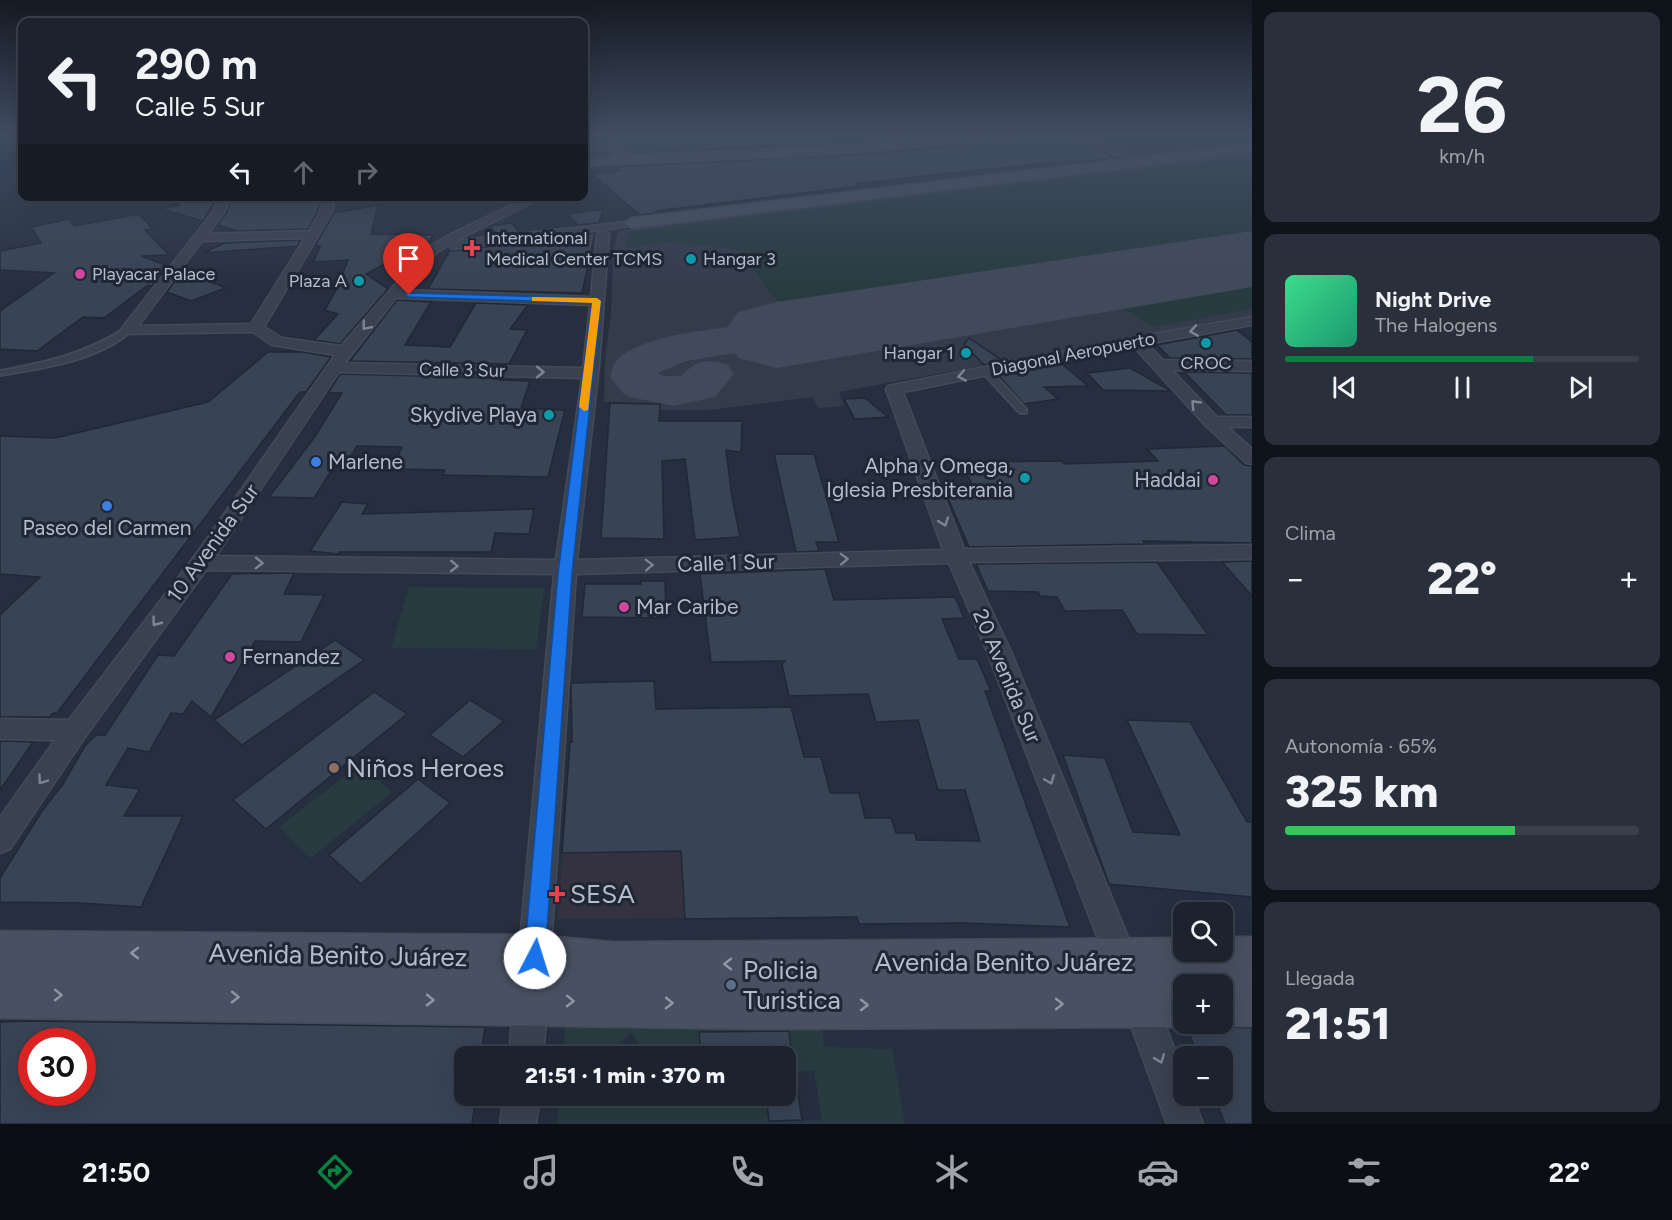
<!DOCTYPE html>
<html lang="es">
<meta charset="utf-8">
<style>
body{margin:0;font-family:Figtree,sans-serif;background:#292f3b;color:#f1f3f6;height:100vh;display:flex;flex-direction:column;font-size:22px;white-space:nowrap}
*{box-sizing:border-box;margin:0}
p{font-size:20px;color:#a0a4aa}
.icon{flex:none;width:33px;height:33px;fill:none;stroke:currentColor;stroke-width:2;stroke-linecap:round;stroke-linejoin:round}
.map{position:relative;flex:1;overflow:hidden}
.sheet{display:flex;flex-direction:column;gap:12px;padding:12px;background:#0f131a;width:420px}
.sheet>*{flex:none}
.guide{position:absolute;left:18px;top:18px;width:570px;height:183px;border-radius:12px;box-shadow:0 6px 24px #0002,0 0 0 2px #3a404b;background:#1c232f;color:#f1f3f6;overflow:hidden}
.controls{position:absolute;left:1173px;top:902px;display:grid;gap:12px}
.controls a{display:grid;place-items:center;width:60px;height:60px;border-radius:12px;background:#1c232f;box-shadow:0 6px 24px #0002,0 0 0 2px #3a404b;font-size:30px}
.speed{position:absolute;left:18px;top:1028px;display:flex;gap:12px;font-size:30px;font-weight:700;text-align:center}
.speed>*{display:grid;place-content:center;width:78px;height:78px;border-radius:50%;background:#1c232f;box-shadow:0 6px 24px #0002,0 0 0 2px #3a404b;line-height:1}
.speed .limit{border:9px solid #d22;background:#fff;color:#111}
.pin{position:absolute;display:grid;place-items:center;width:51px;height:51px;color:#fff;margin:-62px -26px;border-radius:50% 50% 50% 0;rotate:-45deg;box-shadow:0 0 6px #0007}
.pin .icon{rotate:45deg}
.me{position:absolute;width:66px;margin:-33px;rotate:5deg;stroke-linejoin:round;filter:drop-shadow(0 0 4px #0008)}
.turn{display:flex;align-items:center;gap:21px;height:126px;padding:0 18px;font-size:27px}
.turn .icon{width:78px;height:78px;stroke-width:2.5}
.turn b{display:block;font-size:42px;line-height:51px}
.lanes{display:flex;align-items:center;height:57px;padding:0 18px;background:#0003;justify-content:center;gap:30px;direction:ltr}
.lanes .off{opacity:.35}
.big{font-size:45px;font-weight:800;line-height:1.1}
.sheet .tile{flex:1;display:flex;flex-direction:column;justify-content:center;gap:9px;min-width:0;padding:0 21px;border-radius:12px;background:#292f3b}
.sheet .dial{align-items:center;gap:0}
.dial b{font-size:78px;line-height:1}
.song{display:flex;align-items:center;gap:18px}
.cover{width:72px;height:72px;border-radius:9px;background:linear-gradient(135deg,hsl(150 70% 55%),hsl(160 70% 35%))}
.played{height:6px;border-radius:3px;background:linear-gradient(90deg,#0b8043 70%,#3a404b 70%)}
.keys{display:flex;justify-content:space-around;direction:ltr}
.heat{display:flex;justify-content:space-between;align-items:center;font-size:33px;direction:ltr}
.charge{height:9px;border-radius:4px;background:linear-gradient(90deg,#34c759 65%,#3a404b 0)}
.trip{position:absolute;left:454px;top:1046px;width:342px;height:60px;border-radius:12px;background:#1c232f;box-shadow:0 6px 24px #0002,0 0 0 2px #3a404b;font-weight:800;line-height:60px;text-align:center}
.dock{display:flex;height:96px;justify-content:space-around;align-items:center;background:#0b0e13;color:#a0a4aa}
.dock .icon{width:42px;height:42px}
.dock .on{color:#0b8043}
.dock b{font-size:27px;color:#f1f3f6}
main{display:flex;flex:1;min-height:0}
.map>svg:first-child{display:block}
</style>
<main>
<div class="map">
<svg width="1252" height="1124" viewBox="0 0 1252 1124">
<rect width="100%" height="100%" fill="#262f3f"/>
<path fill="#343240" d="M571 726H796L833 917 558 919Z"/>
<path fill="#343c4c" d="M1252 153V316L839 392 844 406 818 408 813 397 709 410H660V404L604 402 605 358 611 314 613 253 618 231Z"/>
<path fill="#283b40" d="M1252 156V235L785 307 770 293 741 250 670 242 626 248 629 232Z
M1252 282V309L1153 327 1115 304Z
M409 587 544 588 536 649 391 648Z
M359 765 392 792 311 858 279 827Z
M565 1027H822L824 1047 892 1049 905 1124H557L559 1095H766L769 1121 822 1120 814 1071H794L788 1030 699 1032 701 1056H694L693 1049 663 1050V1056H628L640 1045 631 1033 604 1056H563Z"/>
<path fill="#19253c" d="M0 134H22V167L0 179Z"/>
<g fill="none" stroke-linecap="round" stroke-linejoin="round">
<path fill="#414a5a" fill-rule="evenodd" d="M777 322 792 326 799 335 792 344 686 361 658 373 664 376H681C697 360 705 359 727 364L734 374 715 397 673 406 630 397 623 393 610 377C612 369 614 362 620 357 651 331 736 327 777 322Z"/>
<path fill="#414a5a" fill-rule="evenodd" d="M1252 231V287L777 368 738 358 722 335 738 312 777 302Z"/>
</g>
<path fill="#384354" stroke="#212836" stroke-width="1.5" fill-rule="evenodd" d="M600 134H830L844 143 632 153 631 148Z
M1062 135 1118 158 1080 162 1074 160 906 178 856 184 859 186 656 211 654 213 640 215 592 174 620 171 615 167 869 154 1030 140Z
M174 196H217L203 221 161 209 182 205 174 203Z
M233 196H322L317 213 308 229 238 231 218 225 226 214Z
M378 205 371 234 434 235 418 254H402L366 274 388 289 340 344 314 340 338 314 325 310 336 290 348 260 313 262 321 246H315L334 213Z
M603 209 599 223 578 225 567 214Z
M139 214 153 229 145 230 169 255 141 256 168 266 152 286 148 285 104 318 83 317 37 351 0 349V311L54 273 0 270V251L41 243 31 227 69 219 74 226Z
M512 223 519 232 497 234 490 226Z
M595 233 582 293 428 289 450 250 453 251Z
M301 240 297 246 203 253 225 243Z
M182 271 226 288 191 301 167 292Z
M397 300 431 302 405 345 450 347 476 303 528 305 510 329 527 330 509 364 350 361Z
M1237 330 1252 342V359L1170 358 1157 345Z
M969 338 1003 361 984 365 964 344Z
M268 352H303L331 357 306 392H300L57 713H53L50 717H0V615L40 577 0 574V436L55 438 208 402Z
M1062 364 1088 386 1044 387 1058 399 1024 404 998 375Z
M1130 368 1171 391 1103 390 1087 373Z
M1184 372 1252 373V415H1226Z
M340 374 501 378 500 380 530 381 521 408 565 410 548 477 443 475 445 470 397 469 402 458H397L402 447 357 446 351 456 340 457 314 498 269 497 314 438 342 393H328Z
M865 398 888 417 855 419 844 399Z
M610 403 660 404 659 421H742L741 452 726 450 732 497 740 537 695 540 685 459 662 461 664 539 601 538Z
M1225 446 1244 465 1252 466V543L1143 541 1145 544 969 547 944 489H975L960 462 1062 461 1064 464 1158 461 1147 449Z
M774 454H814L839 542H816L819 551 796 552Z
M342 502 368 504 362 514 534 509 529 534 495 533 491 552H339L338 554 310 551Z
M1252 561V596L1222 562Z
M1157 562 1208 635 1137 634 1122 610 1065 611 1057 597 1040 596 1038 592 988 591 976 564Z
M825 569 834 600 955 597 964 618 942 619 959 659H977L991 691H985L1070 927 962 923 859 924 857 917 685 919 681 851 562 853 570 742H572L571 683 654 681 656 709 791 707 804 757H821L830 793H859L865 818H891L896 833H915L916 840 980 841 965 790H938L918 720 876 722 868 694 789 696 782 664 785 661 711 662 700 574Z
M294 573 284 594 324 595 301 642 255 641 211 717 192 701 183 714 171 713 149 752 128 748 106 785 140 789 124 816H183L141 907 80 903 0 902V878L42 811 63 784 85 746 96 735H105L158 655 174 656 232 574Z
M641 581H665L666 618 582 617 585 584H641Z
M335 640 364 660 242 745 214 720Z
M374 692 407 714 266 829 233 800Z
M470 700 504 721 463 757 430 735Z
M1127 720 1190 722 1247 822H1252V897L1109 884 1063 755 1105 758 1133 832 1180 835Z
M0 741 33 742 0 790Z
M418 779 450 803 361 884 329 855Z
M28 1021 485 1027 481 1056H465V1095H476L472 1124H0V1022ZM32 1041H82V1092H26L32 1081Z
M1193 1025 1252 1028V1124H1225L1214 1095H1222V1056H1198L1187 1028Z
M789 1031 792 1056H701L699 1032Z
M766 1095H798L802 1120 769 1121Z"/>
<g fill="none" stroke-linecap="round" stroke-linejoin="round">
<defs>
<path id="lane" d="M124 329 131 331C97 361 43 368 0 375V371C44 363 86 354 124 329Z
M983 369H989L1026 409V413H1020L983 373Z"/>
<path id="street" d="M1064 134H1076L1146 161 1138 163Z
M220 196H231L224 213 208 234 309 231 319 214 325 196H336L331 214 264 327 282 338 341 346 428 247 455 232 530 196H545L455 241 636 221 638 223 632 226 453 249 448 246 436 253 403 290 591 297 597 234 603 230 609 234 599 366 577 560 943 550 886 389 888 386 1136 337 1252 317V325L1147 344 1163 360 1252 361V371L1172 370 1217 417H1252V427H1228L1252 449V464L1246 463 1206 426 1133 346 903 392 964 549 1252 545V559L969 562 1012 654 1139 964 1134 975 1123 980 1112 975 988 654 949 563 576 574 550 963 545 974 534 979 523 974 518 963 554 574 206 570 85 737 10 849 0 853V817L55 740 0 739V719L69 720 197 553 335 355 272 345 253 332 122 334 120 331 122 328 213 212ZM305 238 251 324 138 326 202 241ZM396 298 590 305 583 368 345 363ZM339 372 582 378 556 560 216 556Z
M531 980 543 985 548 997 543 1056H509L514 997 519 985Z
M1139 984 1151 989 1184 1073V1095H1192L1203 1124H1167L1122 1001 1127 989Z
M504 1095H540L536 1124H500Z"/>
<path id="secondary" d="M985 134H1036L1030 138 819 155 584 166V158L612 156 616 154 608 150H584V142H610L630 150V155L819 147Z
M1252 144V152L632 228 624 223 632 218Z
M0 931 535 935 614 942 1184 938V951H1222V937H1252V1026H1222L1215 1023H1222V984H1208L1210 983 1184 984V1023H1193L1184 1027 770 1029 0 1018Z"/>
</defs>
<use href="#lane" stroke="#434a58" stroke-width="4"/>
<use href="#street" stroke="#434a58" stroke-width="3"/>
<use href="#secondary" stroke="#434a58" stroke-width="3"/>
<use href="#lane" fill="#3a414f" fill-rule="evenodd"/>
<use href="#street" fill="#3a414f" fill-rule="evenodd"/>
<use href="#secondary" fill="#485061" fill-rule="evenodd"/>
</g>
<defs><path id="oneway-chevron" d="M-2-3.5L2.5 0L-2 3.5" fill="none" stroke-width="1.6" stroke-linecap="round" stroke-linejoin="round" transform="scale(1.5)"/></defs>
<g stroke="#7e8592">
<use href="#oneway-chevron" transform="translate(366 326) rotate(129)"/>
<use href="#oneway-chevron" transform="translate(1194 331) rotate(170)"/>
<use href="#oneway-chevron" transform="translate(540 372) rotate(1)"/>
<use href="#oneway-chevron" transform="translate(962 376) rotate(169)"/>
<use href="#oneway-chevron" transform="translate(1195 404) rotate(-134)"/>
<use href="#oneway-chevron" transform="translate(944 522) rotate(70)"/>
<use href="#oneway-chevron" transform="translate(844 559) rotate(-2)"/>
<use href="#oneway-chevron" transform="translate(259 563) rotate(1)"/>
<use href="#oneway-chevron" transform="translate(649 565) rotate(-2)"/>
<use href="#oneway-chevron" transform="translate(454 566) rotate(1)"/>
<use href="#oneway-chevron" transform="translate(156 622) rotate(127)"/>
<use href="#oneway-chevron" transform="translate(42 780) rotate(125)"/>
<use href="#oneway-chevron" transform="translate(1050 780) rotate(68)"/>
<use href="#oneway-chevron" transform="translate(1160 1059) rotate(69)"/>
</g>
<g stroke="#9096a5">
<use href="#oneway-chevron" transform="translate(135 953) rotate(-180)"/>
<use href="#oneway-chevron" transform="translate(728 964) rotate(180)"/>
<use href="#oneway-chevron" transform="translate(58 995) rotate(1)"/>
<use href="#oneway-chevron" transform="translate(235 997) rotate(1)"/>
<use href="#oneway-chevron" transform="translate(430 1000) rotate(1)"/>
<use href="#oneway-chevron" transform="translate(570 1001) rotate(1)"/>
<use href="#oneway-chevron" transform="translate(669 1003) rotate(1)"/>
<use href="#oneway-chevron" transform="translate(1059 1004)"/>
<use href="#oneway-chevron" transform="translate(864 1005)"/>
</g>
<linearGradient id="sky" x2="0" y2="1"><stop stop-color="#151a23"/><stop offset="0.46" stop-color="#414d63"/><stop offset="1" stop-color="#414d63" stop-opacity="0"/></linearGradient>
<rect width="1252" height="291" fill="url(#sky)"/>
<path fill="#1a73e8" stroke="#114b97" stroke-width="1.5" d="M406 293 597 298 601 301 572 574 545 958 542 965 535 968 527 965 524 958 558 574 592 303 409 297 405 295Z"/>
<path fill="#f59e0b" d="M532 297 597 298 601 301 588 410 584 411 579 407 592 303 535 301H532Z"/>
<g fill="#e0444e" stroke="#1f2634" stroke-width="2">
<path d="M469 239h6v6h6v6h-6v6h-6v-6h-6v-6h6z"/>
<path d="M554 885h6v6h6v6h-6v6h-6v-6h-6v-6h6z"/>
</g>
<g fill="#0f9aa8" stroke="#1f2634" stroke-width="2">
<circle cx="691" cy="259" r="6"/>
<circle cx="359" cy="281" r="6"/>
<circle cx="1206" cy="343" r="6"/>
<circle cx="966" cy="353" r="6"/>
<circle cx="549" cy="415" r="6"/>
<circle cx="1025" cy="478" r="6"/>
</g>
<g fill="#d1479c" stroke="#1f2634" stroke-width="2">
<circle cx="80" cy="274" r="6"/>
<circle cx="1213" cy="480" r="6"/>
<circle cx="624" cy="607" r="6"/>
<circle cx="230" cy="657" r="6"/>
</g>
<g fill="#3f7fe0" stroke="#1f2634" stroke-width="2">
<circle cx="316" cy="462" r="6"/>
<circle cx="107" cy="506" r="6"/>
</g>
<circle fill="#8d6e63" stroke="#1f2634" stroke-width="2" cx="334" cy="768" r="6"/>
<circle fill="#5c6f8a" stroke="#1f2634" stroke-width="2" cx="731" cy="985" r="6"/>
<g text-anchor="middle" stroke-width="6" stroke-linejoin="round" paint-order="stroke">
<g font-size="18" fill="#b6bcc9" stroke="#1f2634" text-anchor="start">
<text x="486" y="244">International<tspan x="486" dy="21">Medical Center TCMS</tspan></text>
<text x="703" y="265">Hangar 3</text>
<text x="92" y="280">Playacar Palace</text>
<text x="347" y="287" text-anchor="end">Plaza A</text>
<text x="954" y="359" text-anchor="end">Hangar 1</text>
<text x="1206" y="369" text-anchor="middle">CROC</text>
</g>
<g font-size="18" fill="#b6bcc9" stroke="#1f2634">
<text transform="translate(1073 354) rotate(-11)" y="6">Diagonal Aeropuerto</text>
<text transform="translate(462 370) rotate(1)" y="6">Calle 3 Sur</text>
</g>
<g font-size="21" fill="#b6bcc9" stroke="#1f2634" text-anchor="end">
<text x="537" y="422">Skydive Playa</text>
<text x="328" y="469" text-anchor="start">Marlene</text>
<text x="1013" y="473">Alpha y Omega,<tspan x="1013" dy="24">Iglesia Presbiterania</tspan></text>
<text x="1201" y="487">Haddai</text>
<text x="107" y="535" text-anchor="middle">Paseo del Carmen</text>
<text x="636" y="614" text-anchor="start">Mar Caribe</text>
<text x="242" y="664" text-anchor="start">Fernandez</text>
</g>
<g font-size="21" fill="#b6bcc9" stroke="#1f2634">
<text transform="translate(213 543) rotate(-54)" y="7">10 Avenida Sur</text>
<text transform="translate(726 563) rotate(-2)" y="7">Calle 1 Sur</text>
<text transform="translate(1007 676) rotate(67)" y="7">20 Avenida Sur</text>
</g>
<g font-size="26" fill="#b6bcc9" stroke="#1f2634" text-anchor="start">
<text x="346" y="777">Niños Heroes</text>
<text x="570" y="903">SESA</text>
<text x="743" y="979">Policia<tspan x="743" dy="30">Turistica</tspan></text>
</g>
<g font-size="26" fill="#b6bcc9" stroke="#1f2634">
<text transform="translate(338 955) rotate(1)" y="9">Avenida Benito Juárez</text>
<text x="1004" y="971">Avenida Benito Juárez</text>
</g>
</g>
</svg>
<div class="controls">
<a><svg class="icon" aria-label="search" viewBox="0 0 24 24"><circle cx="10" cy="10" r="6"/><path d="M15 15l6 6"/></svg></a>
<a>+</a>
<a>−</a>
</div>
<div class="speed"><div class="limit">30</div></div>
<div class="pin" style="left:409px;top:295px;background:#d93025"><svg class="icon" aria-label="arrive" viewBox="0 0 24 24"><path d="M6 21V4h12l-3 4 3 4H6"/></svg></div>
<svg class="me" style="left:535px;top:958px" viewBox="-20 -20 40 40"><circle r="19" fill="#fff"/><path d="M0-13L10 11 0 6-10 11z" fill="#1a73e8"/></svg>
<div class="trip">21:51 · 1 min · 370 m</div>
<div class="guide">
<div class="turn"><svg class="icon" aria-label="left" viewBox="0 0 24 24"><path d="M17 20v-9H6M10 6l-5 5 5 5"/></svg><div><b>290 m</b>Calle 5 Sur</div></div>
<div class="lanes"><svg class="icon" aria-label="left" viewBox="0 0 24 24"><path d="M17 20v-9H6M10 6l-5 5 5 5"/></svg><svg class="icon off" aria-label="ahead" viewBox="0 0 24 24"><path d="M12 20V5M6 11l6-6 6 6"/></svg><svg class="icon off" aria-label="right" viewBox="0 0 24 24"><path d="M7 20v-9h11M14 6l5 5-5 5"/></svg></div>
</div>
</div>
<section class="sheet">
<div class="tile dial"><b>26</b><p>km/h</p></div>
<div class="tile">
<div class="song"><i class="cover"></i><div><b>Night Drive</b><p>The Halogens</p></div></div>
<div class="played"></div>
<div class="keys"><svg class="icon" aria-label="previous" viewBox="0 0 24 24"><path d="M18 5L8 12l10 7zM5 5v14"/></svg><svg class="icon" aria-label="pause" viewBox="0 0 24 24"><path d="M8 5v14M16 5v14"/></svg><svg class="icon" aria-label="next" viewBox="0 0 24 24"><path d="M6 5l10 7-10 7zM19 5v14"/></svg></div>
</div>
<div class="tile"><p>Clima</p>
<div class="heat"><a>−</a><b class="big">22°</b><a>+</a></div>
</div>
<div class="tile"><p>Autonomía · 65%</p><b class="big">325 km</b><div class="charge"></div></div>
<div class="tile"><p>Llegada</p><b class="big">21:51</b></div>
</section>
</main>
<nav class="dock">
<b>21:50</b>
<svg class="icon on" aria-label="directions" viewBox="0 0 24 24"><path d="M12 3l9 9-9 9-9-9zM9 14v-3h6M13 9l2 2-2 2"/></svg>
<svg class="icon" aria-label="music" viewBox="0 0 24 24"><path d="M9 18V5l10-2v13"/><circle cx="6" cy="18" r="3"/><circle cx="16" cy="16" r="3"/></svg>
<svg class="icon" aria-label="phone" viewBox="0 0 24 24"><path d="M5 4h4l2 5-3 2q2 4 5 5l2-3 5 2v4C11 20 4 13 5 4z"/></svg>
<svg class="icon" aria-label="climate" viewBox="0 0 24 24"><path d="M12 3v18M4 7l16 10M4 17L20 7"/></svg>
<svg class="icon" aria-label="car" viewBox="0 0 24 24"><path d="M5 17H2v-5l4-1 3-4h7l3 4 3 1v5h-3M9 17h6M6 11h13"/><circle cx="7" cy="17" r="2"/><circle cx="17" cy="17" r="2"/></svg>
<svg class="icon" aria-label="filters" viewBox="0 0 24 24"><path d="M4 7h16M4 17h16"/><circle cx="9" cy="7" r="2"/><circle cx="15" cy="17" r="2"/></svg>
<b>22°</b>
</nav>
